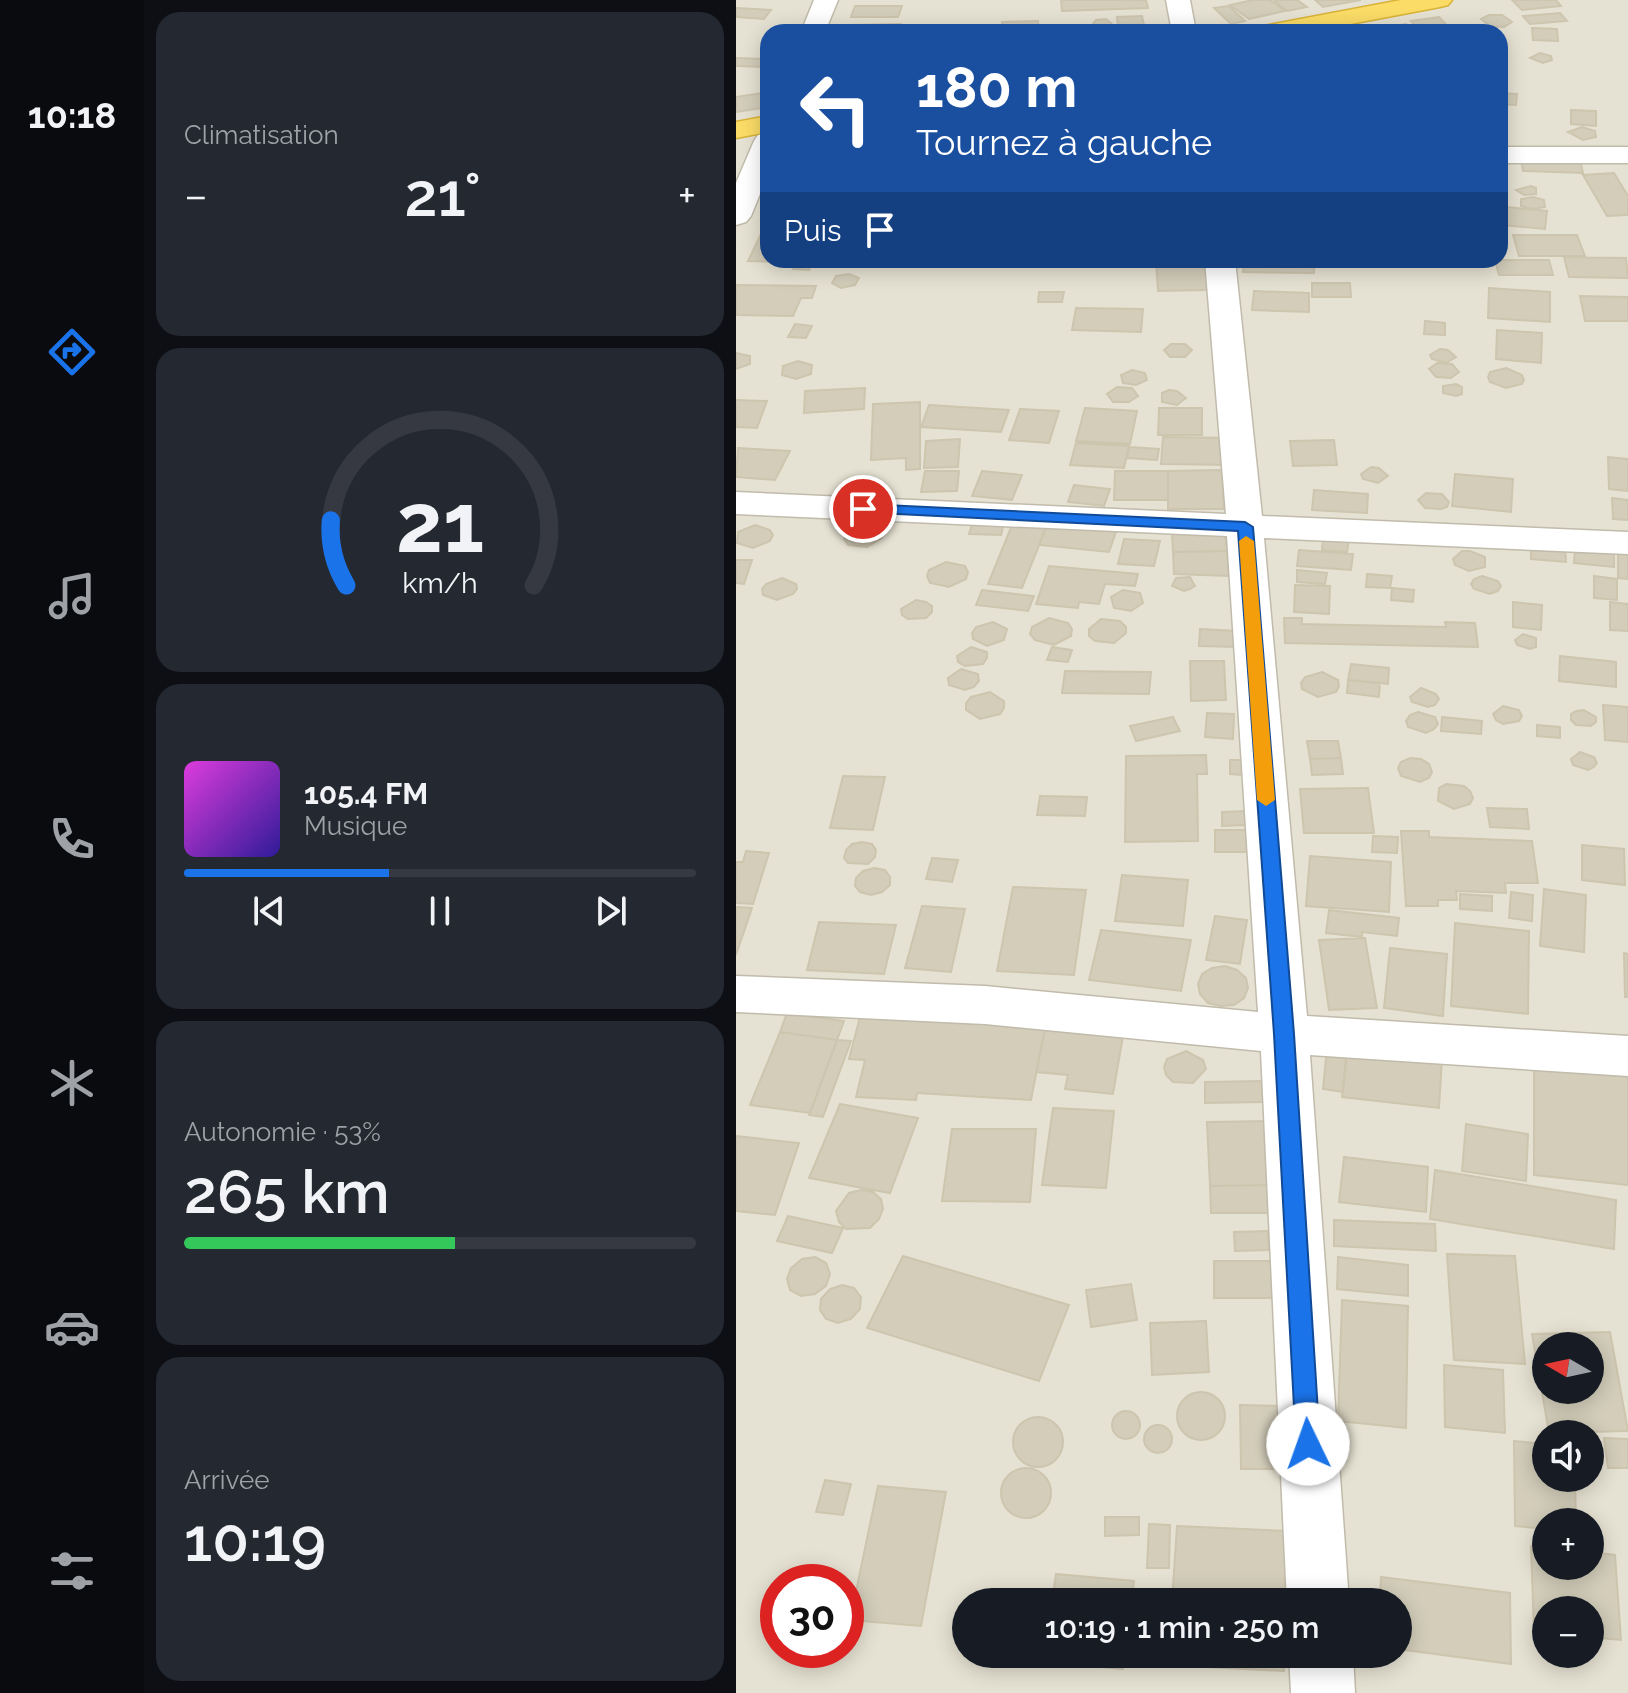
<!DOCTYPE html>
<html lang="fr">
<meta charset="utf-8">
<style>
body{margin:0;font-family:Raleway,sans-serif;background:#242831;color:#f1f3f6;height:100vh;display:flex;flex-direction:column;font-size:30px;white-space:nowrap}
*{box-sizing:border-box;margin:0}
p{font-size:26px;color:#9ea1a6}
.icon{flex:none;width:44px;height:44px;fill:none;stroke:currentColor;stroke-width:2;stroke-linecap:round;stroke-linejoin:round}
.map{position:relative;flex:1;overflow:hidden}
.side{display:flex;flex-direction:column;gap:12px;padding:12px;background:#0d0f14;width:592px}
.side>*{flex:none}
.guide{position:absolute;left:24px;top:24px;width:748px;height:244px;border-radius:24px;box-shadow:0 4px 20px #0003;background:#1a4fa0;color:#fff;overflow:hidden}
.needle{width:52px;rotate:279deg}
.fabs{position:absolute;left:796px;top:1332px;display:grid;gap:16px}
.fabs a{display:grid;place-items:center;width:72px;height:72px;border-radius:50%;background:#171b24;box-shadow:0 4px 20px #0003;font-size:40px}
.speed{position:absolute;left:24px;top:1564px;display:flex;gap:16px;font-size:40px;font-weight:700;text-align:center}
.speed>*{display:grid;place-content:center;width:104px;height:104px;border-radius:50%;background:#171b24;box-shadow:0 4px 20px #0003;line-height:1}
.speed .limit{border:12px solid #d22;background:#fff;color:#111}
.pin{position:absolute;display:grid;place-items:center;width:68px;height:68px;color:#fff;margin:-34px;border:4px solid #fff;border-radius:50%;box-shadow:0 2px 8px #0007}
.me{position:absolute;width:88px;margin:-44px;rotate:357deg;stroke-linejoin:round;filter:drop-shadow(0 0 6px #0008)}
.turn{display:flex;align-items:center;gap:28px;height:168px;padding:0 24px;font-size:36px}
.turn .icon{width:104px;height:104px;stroke-width:2.5}
.turn b{display:block;font-size:56px;line-height:68px}
.then{display:flex;align-items:center;height:76px;padding:0 24px;background:#0003;gap:16px;font-size:30px}
.big{font-size:60px;font-weight:600;line-height:1.1}
.side .tile{flex:1;display:flex;flex-direction:column;justify-content:center;gap:12px;min-width:0;padding:0 28px;border-radius:24px;background:#242831}
.side .dial{align-items:center;gap:0}
.dial svg{height:208px;overflow:visible;fill:none;stroke:#363941;stroke-width:7;stroke-linecap:round;text-anchor:middle}
.dial text{fill:#f1f3f6;stroke:none}
.song{display:flex;align-items:center;gap:24px}
.cover{width:96px;height:96px;border-radius:12px;background:linear-gradient(135deg,hsl(300 70% 55%),hsl(250 70% 35%))}
.played{height:8px;border-radius:4px;background:linear-gradient(90deg,#1a73e8 40%,#363941 40%)}
.keys{display:flex;justify-content:space-around;direction:ltr}
.heat{display:flex;justify-content:space-between;align-items:center;font-size:44px;direction:ltr}
.charge{height:12px;border-radius:6px;background:linear-gradient(90deg,#34c759 53%,#363941 0)}
.trip{position:absolute;left:216px;top:1588px;width:460px;height:80px;border-radius:40px;background:#171b24;box-shadow:0 4px 20px #0003;font-weight:600;line-height:80px;text-align:center}
main{display:flex;flex:1;min-height:0}
.menu{display:flex;flex-direction:column;width:144px;justify-content:space-around;align-items:center;background:#090b0e;color:#9ea1a6}
.menu .icon{width:56px;height:56px}
.menu .current{color:#1a73e8}
.menu b{font-size:36px;color:#f1f3f6}
.map>svg:first-child{display:block}
</style>
<main>
<nav class="menu">
<b>10:18</b>
<svg class="icon current" aria-label="directions" viewBox="0 0 24 24"><path d="M12 3l9 9-9 9-9-9zM9 14v-3h6M13 9l2 2-2 2"/></svg>
<svg class="icon" aria-label="music" viewBox="0 0 24 24"><path d="M9 18V5l10-2v13"/><circle cx="6" cy="18" r="3"/><circle cx="16" cy="16" r="3"/></svg>
<svg class="icon" aria-label="phone" viewBox="0 0 24 24"><path d="M5 4h4l2 5-3 2q2 4 5 5l2-3 5 2v4C11 20 4 13 5 4z"/></svg>
<svg class="icon" aria-label="climate" viewBox="0 0 24 24"><path d="M12 3v18M4 7l16 10M4 17L20 7"/></svg>
<svg class="icon" aria-label="car" viewBox="0 0 24 24"><path d="M5 17H2v-5l4-1 3-4h7l3 4 3 1v5h-3M9 17h6M6 11h13"/><circle cx="7" cy="17" r="2"/><circle cx="17" cy="17" r="2"/></svg>
<svg class="icon" aria-label="filters" viewBox="0 0 24 24"><path d="M4 7h16M4 17h16"/><circle cx="9" cy="7" r="2"/><circle cx="15" cy="17" r="2"/></svg>
</nav>
<section class="side">
<div class="tile"><p>Climatisation</p>
<div class="heat"><a>−</a><b class="big">21°</b><a>+</a></div>
</div>
<div class="tile dial"><svg viewBox="0 0 100 80">
<path d="M14 69A42 42 0 1 1 86 69"/>
<path d="M14 69A42 42 0 0 1 8 44" stroke="#1a73e8"/>
<text x="50" y="56" font-size="32" font-weight="700">21</text>
<text x="50" y="72" font-size="11">km/h</text>
</svg></div>
<div class="tile">
<div class="song"><i class="cover"></i><div><b>105.4 FM</b><p>Musique</p></div></div>
<div class="played"></div>
<div class="keys"><svg class="icon" aria-label="previous" viewBox="0 0 24 24"><path d="M18 5L8 12l10 7zM5 5v14"/></svg><svg class="icon" aria-label="pause" viewBox="0 0 24 24"><path d="M8 5v14M16 5v14"/></svg><svg class="icon" aria-label="next" viewBox="0 0 24 24"><path d="M6 5l10 7-10 7zM19 5v14"/></svg></div>
</div>
<div class="tile"><p>Autonomie · 53%</p><b class="big">265 km</b><div class="charge"></div></div>
<div class="tile"><p>Arrivée</p><b class="big">10:19</b></div>
</section>
<div class="map">
<svg width="892" height="1693" viewBox="0 0 892 1693">
<rect width="100%" height="100%" fill="#f2f0e5"/>
<path fill="#e6e2d3" fill-rule="evenodd" d="M0 0H892V1693H0ZM32 32H764V260H32ZM810 1346H854V1390H810ZM810 1434H854V1478H810ZM810 1522H854V1566H810ZM42 1582H110V1650H42ZM230 1602H662V1654H230ZM810 1610H854V1654H810Z"/>
<path fill="#d3cdba" stroke="#cec5ae" stroke-width="2" fill-rule="evenodd" d="M325 0H410L412 8 326 11Z
M517 0H534L549 11 513 19 494 5Z
M538 0H561L571 7 551 11Z
M579 0H625L587 7Z
M776 0H820L825 6 786 10Z
M119 6H166L162 17H115Z
M493 6 509 21 495 24 478 8Z
M0 8 35 10 28 19 0 17Z
M824 13 831 21 794 24 787 16Z
M753 15H766L776 22 768 27 754 26 745 19Z
M406 16 408 25 382 26 381 17Z
M703 17 717 32H685L675 21Z
M370 19 377 25 370 28 356 25 360 20Z
M302 21 303 30 266 28V22Z
M165 24 164 32H108L110 25Z
M670 24 679 32H645L642 29Z
M408 25V31L382 32V26Z
M796 28 821 29 822 41 797 40Z
M804 53 815 56 816 60 807 63 794 58Z
M0 58 31 59 27 67 0 66Z
M26 93 32 107 0 112V97Z
M764 93 781 94 780 105 764 104Z
M835 110 860 111V126L835 124Z
M846 127 859 131 860 137 847 140 832 132Z
M785 158 844 160 847 173 787 171Z
M878 173 892 196V215L871 216 847 175Z
M795 186 800 188V194L788 195 780 190Z
M797 197 808 200 809 207 797 209 785 206V199Z
M770 207 811 211 809 229 767 225Z
M25 234H32V260H50L49 262 12 261Z
M777 235H841L849 256H783Z
M828 257 890 258 892 278 833 277Z
M62 260 78 261 73 270 57 269Z
M420 260H469L472 290 422 291Z
M508 260H578V273L507 272Z
M759 260H813L817 275H763Z
M113 274 123 278 119 285 105 288 96 283 100 276Z
M576 283H614L615 297H576Z
M0 285 80 286 76 298H65L57 316 0 315Z
M753 288 814 292V322L752 318Z
M518 291 573 293V312L516 310Z
M303 292H328L326 302H302Z
M844 296 892 297V321H849Z
M340 308 407 309 405 332 336 330Z
M689 321 709 323V335L688 334Z
M59 324 76 326 70 338 52 337Z
M761 330 806 333 805 363 760 359Z
M435 344H449L456 350 449 357H434L428 350Z
M704 349 712 350 720 357 710 363 696 359 694 355Z
M0 353 14 356V364L0 369Z
M62 361 76 365 75 374 60 379 46 375 47 366Z
M701 363 716 364 723 372 715 378 700 377 693 369Z
M770 368 786 375 788 380 786 384 770 388 754 382 752 377 754 372Z
M396 370 409 373 411 380 400 385 387 383 385 375Z
M720 384 726 387V394L720 396 707 393V386Z
M381 387 396 388 402 396 393 402H377L371 394Z
M129 388 128 409 68 413 69 391Z
M433 390 441 391 450 398 441 405 426 402V393Z
M0 400 31 401 21 428 0 427Z
M184 402V469L170 470V458L135 460 137 404Z
M193 405 273 410 265 432 185 427Z
M349 408 401 411 394 444 340 441Z
M423 408H466V435H422Z
M284 409 323 411 313 443 273 440Z
M427 437 496 438 495 465 425 464Z
M224 439 222 467 188 468 190 441Z
M598 440 601 465 557 466 554 441Z
M340 443 393 446 388 468 334 465Z
M393 447 423 449 421 460 391 458Z
M2 448 54 451 39 480 0 477Z
M872 457 892 459V491L873 489Z
M635 467 643 468 652 476 642 483 627 479 625 474Z
M486 470 488 509H432V471Z
M189 471H223L221 491 185 492Z
M246 471 286 475 276 500 236 496Z
M379 471H432V500H378Z
M719 474 777 479 775 512 716 506Z
M338 485 374 489 368 506 332 502Z
M578 490 632 494 631 513 576 510Z
M690 493 706 494 713 502 711 507 705 509 689 508 682 500Z
M876 498 892 500V520L877 519Z
M237 521 268 523 265 535 233 534Z
M312 522 381 529 373 552 303 545Z
M124 524 143 527 147 532 146 538 131 547 112 545 108 539 109 533Z
M19 525 34 530 37 535 34 541 17 548 1 543 2 532Z
M276 525 310 528 286 588 252 584Z
M489 533 491 551 437 552 436 534Z
M587 537 613 539 611 552 586 550Z
M388 539 424 541 418 566 382 564Z
M795 543 829 546 830 562 795 559Z
M882 547 892 548V579L882 578Z
M839 548 878 552V567L838 563Z
M563 550 617 554 615 570 561 566Z
M491 551 493 576 438 574 437 552Z
M726 551H734L749 557V567L733 571 719 565 717 559Z
M0 560H16L8 584 0 583Z
M210 562 229 566 232 572 230 579 213 587 194 583 191 576 193 570Z
M313 566 402 574 399 586 369 584 363 604 343 602 342 608 300 604Z
M561 570 591 573 589 584 561 582Z
M631 574 656 576 654 588 630 587Z
M746 576 762 581 765 586 762 591 754 594 738 589 735 584 738 579Z
M858 576 881 579V600L858 598Z
M454 577 459 586 454 589 448 591 436 586 440 578Z
M46 578 60 584 61 589 57 594 41 600 27 595 26 589 30 584Z
M559 585 594 586 593 614 558 612Z
M656 588 678 590 677 602 655 600Z
M246 590 298 596 292 611 240 605Z
M387 590 404 593 407 603 395 611 378 608 375 597Z
M180 600 190 602 196 606V612L190 618 172 619 166 615 165 609Z
M777 602 806 605 805 630 777 627Z
M874 602 892 604V631L874 630Z
M313 618 332 623 336 629 335 636 318 645 299 640 294 634 296 627Z
M548 618H566V624L710 627 709 622 739 623 742 647 549 643Z
M365 619 384 621 390 627V633L378 643 359 641 353 636V629Z
M257 622 271 629 268 640 251 646 237 639 236 633 240 627Z
M464 629 501 631 500 647 463 646Z
M787 634 800 638V647L794 649 781 645 779 640Z
M235 647 251 652V658L247 664 229 666 222 662 221 656Z
M316 647 336 650 332 662 311 660Z
M824 656 880 662V687L823 681Z
M454 661H488L490 700 455 701Z
M615 664 653 668 652 684 612 680Z
M225 669 242 674 243 681 238 687 229 690 213 685 212 678Z
M329 671 415 672 413 694 326 693Z
M586 672 602 680 603 686 600 692 582 697 566 689 565 683 569 677Z
M612 680 644 683 643 697 611 693Z
M685 688 700 694 703 699 699 705 692 707 676 702 674 697Z
M254 692 268 701V708L264 714 244 719 230 710V703L235 697Z
M867 705 892 707V742L869 740Z
M767 706 783 710 786 716 783 721 767 724 760 720 757 714Z
M848 710 860 717V722L855 726 840 725 835 720V714L840 711Z
M682 712 699 717 702 724 698 729 690 733 672 727 670 721 674 715Z
M471 713 498 714 497 739 469 737Z
M437 717 444 731 400 741 394 726Z
M706 717 746 721 745 734 705 731Z
M801 725 824 727V738L801 736Z
M571 741H602L605 758 574 759Z
M844 752 858 757 861 763 858 767 852 770 837 765 835 759Z
M470 755 471 774H461L462 841 389 842 390 756Z
M605 758 607 774 576 775 574 759Z
M674 758 685 759 693 764 696 772 693 778 684 782 665 776 662 768 665 762Z
M494 760H506V775L494 774Z
M107 776 149 777 137 830 94 828Z
M710 784 728 786 734 791 737 798 734 804 718 809 702 801 703 788Z
M632 788 638 833H568L564 789Z
M304 796 351 797 349 816 301 815Z
M751 808 791 809 793 829 754 827Z
M510 811 511 825 486 826V812Z
M479 830H514V852H479Z
M665 831H693V837L796 841 802 883H769L770 893 720 891 721 900H702V906H670Z
M637 836 662 837 661 853 636 852Z
M126 842 136 844 140 850 139 857 132 864 112 863 108 858 110 850 116 844Z
M846 845 888 849 889 885 846 880Z
M10 851 33 853 17 904 0 903V862H7Z
M574 856 655 862 653 912 570 906Z
M196 858 222 860 216 882 190 879Z
M138 868 149 870 154 877V885L146 892 135 895 124 892 119 886 120 878 127 871Z
M386 875 452 880 447 926 379 921Z
M277 887 350 890 338 975 261 971Z
M808 889 850 895 848 952 804 946Z
M775 892 797 895 796 921 773 918Z
M724 894 756 896V911L724 909Z
M186 906 229 909 215 972 169 968Z
M0 907 16 908 0 955Z
M593 910 663 918 661 936 626 932V937L590 933Z
M479 916 511 920 504 964 470 960Z
M83 922 160 925 148 974 71 970Z
M719 923 793 931 792 1014 715 1006Z
M365 930 455 940 445 991 353 980Z
M629 938 641 1008 593 1010 583 940Z
M654 948 711 954 707 1016 648 1008Z
M888 953 892 954V997H889Z
M489 966 501 970 510 978 512 988 508 998 498 1005 485 1006 472 1003 464 994 462 984 466 974 476 968Z
M51 1013 108 1021 101 1040 44 1032Z
M125 1013 309 1029 295 1100 181 1093 180 1100 120 1097 129 1060 113 1059Z
M309 1029 387 1036 377 1094 329 1089 332 1075 300 1072Z
M44 1032 101 1040 74 1113 14 1105Z
M101 1040 115 1041 87 1117 73 1115Z
M611 1048 706 1058 703 1108 606 1097Z
M591 1049 611 1052 607 1092 587 1089Z
M450 1051 467 1060 470 1069 457 1083 437 1082 430 1075 428 1067 431 1059Z
M798 1055 892 1065V1185L798 1175Z
M527 1081 529 1102 469 1103V1082Z
M104 1104 182 1118 154 1193 73 1178Z
M317 1108 378 1111 370 1188 306 1185Z
M534 1121 538 1185 474 1186 471 1122Z
M730 1124 792 1134 790 1181 726 1171Z
M216 1129H300L294 1202 206 1201Z
M0 1136 63 1143 39 1215 0 1211Z
M608 1157 692 1167 690 1212 603 1202Z
M699 1170 880 1200 878 1249 694 1219Z
M538 1185 540 1213H475L474 1186Z
M125 1190 137 1192 145 1199 147 1209 143 1219 134 1228 110 1229 103 1222 100 1211 113 1193Z
M52 1216 107 1228 96 1253 41 1241Z
M598 1220 699 1224 700 1251 598 1246Z
M532 1231 533 1250 499 1251 498 1232Z
M711 1254 779 1256 789 1364 718 1360Z
M167 1256 333 1305 303 1381 131 1328Z
M79 1257 90 1263 94 1274 90 1286 79 1294 65 1296 54 1290 51 1279 55 1268 66 1259Z
M602 1257 672 1265V1296L601 1289Z
M478 1261H537L539 1298H478Z
M395 1284 401 1320 355 1327 350 1290Z
M106 1285 118 1288 125 1297 124 1309 115 1319 102 1323 90 1319 84 1310 85 1299 94 1289Z
M606 1300 672 1306 670 1428 602 1421Z
M470 1321 473 1372 416 1375 414 1323Z
M874 1332 892 1431 813 1433 796 1334ZM810 1346H854V1390H810Z
M708 1365 767 1370 769 1433 709 1427Z
M441 1416a24 24 0 1 1 48 0a24 24 0 1 1-48 0Z
M504 1405 550 1406 552 1469H505Z
M376 1425a14 14 0 1 1 28 0a14 14 0 1 1-28 0Z
M277 1442a25 25 0 1 1 50 0a25 25 0 1 1-50 0Z
M408 1439a14 14 0 1 1 28 0a14 14 0 1 1-28 0Z
M868 1438 892 1439V1468H872Z
M778 1441 810 1444V1478H839L840 1522H810V1529L779 1526Z
M265 1493a25 25 0 1 1 50 0a25 25 0 1 1-50 0Z
M89 1480 115 1484 107 1515 80 1512Z
M142 1486 210 1492 185 1626 114 1620Z
M369 1517H403V1535L369 1536Z
M413 1524 434 1525 433 1568H411Z
M441 1526 551 1531 549 1602H436Z
M795 1546 810 1547V1566H854V1552L879 1555 885 1640 854 1637V1610H810V1632L798 1631Z
M320 1574 398 1581 395 1602H316Z
M645 1577 774 1593 775 1664 662 1649V1602H644Z
M309 1654H389L387 1669 308 1662Z
M433 1654H548V1671L433 1665Z"/>
<g fill="none" stroke-linecap="round" stroke-linejoin="round">
<defs>
<path id="minor" d="M78 0H102L89 32H65Z
M430 0H454L460 32H436Z
M32 133V174L15 216 10 222 0 225V183L18 141 22 135Z
M764 147H892V163H764Z
M469 260H499L526 516 892 532V554L528 538 571 1016 892 1036V1076L574 1055 613 1602H551L525 1051 249 1024 0 1012V976L249 986 522 1012 491 536 0 514V492L490 514Z
M553 1654H617L619 1693H555Z"/>
<path id="highway" d="M665 0H716L712 5 704 7 572 32H521L524 27 533 25Z
M32 116V132L0 138V122Z"/>
</defs>
<use href="#minor" stroke="#c0bbaa" stroke-width="3"/>
<use href="#highway" stroke="#d9b237" stroke-width="3"/>
<use href="#minor" fill="#fff" fill-rule="evenodd"/>
<use href="#highway" fill="#fadc67" fill-rule="evenodd"/>
</g>
<path fill="#1a73e8" stroke="#114b97" stroke-width="2" d="M127 504 509 522 517 527 558 1034 584 1444 581 1452 572 1456 564 1452 560 1444 538 1034 502 531 122 512V506Z"/>
<path fill="#f59e0b" d="M510 536 518 541 539 800 530 806 521 800 503 541Z"/>
</svg>
<div class="fabs">
<a><svg class="needle" viewBox="-14 -14 28 28"><path d="M0-13l5 13h-10z" fill="#e53935"/><path d="M0 13l5-13h-10z" fill="#9ea1a6"/></svg></a>
<a><svg class="icon" aria-label="sound" viewBox="0 0 24 24"><path d="M4 9h4l5-4v14l-5-4H4zM17 9q2 3 0 6"/></svg></a>
<a>+</a>
<a>−</a>
</div>
<div class="speed"><div class="limit">30</div></div>
<div class="pin" style="left:127px;top:509px;background:#d93025"><svg class="icon" aria-label="arrive" viewBox="0 0 24 24"><path d="M6 21V4h12l-3 4 3 4H6"/></svg></div>
<svg class="me" style="left:572px;top:1444px" viewBox="-20 -20 40 40"><circle r="19" fill="#fff"/><path d="M0-13L10 11 0 6-10 11z" fill="#1a73e8"/></svg>
<div class="trip">10:19 · 1 min · 250 m</div>
<div class="guide">
<div class="turn"><svg class="icon" aria-label="left" viewBox="0 0 24 24"><path d="M17 20v-9H6M10 6l-5 5 5 5"/></svg><div><b>180 m</b>Tournez à gauche</div></div>
<div class="then">Puis<svg class="icon" aria-label="arrive" viewBox="0 0 24 24"><path d="M6 21V4h12l-3 4 3 4H6"/></svg></div>
</div>
</div>
</main>
